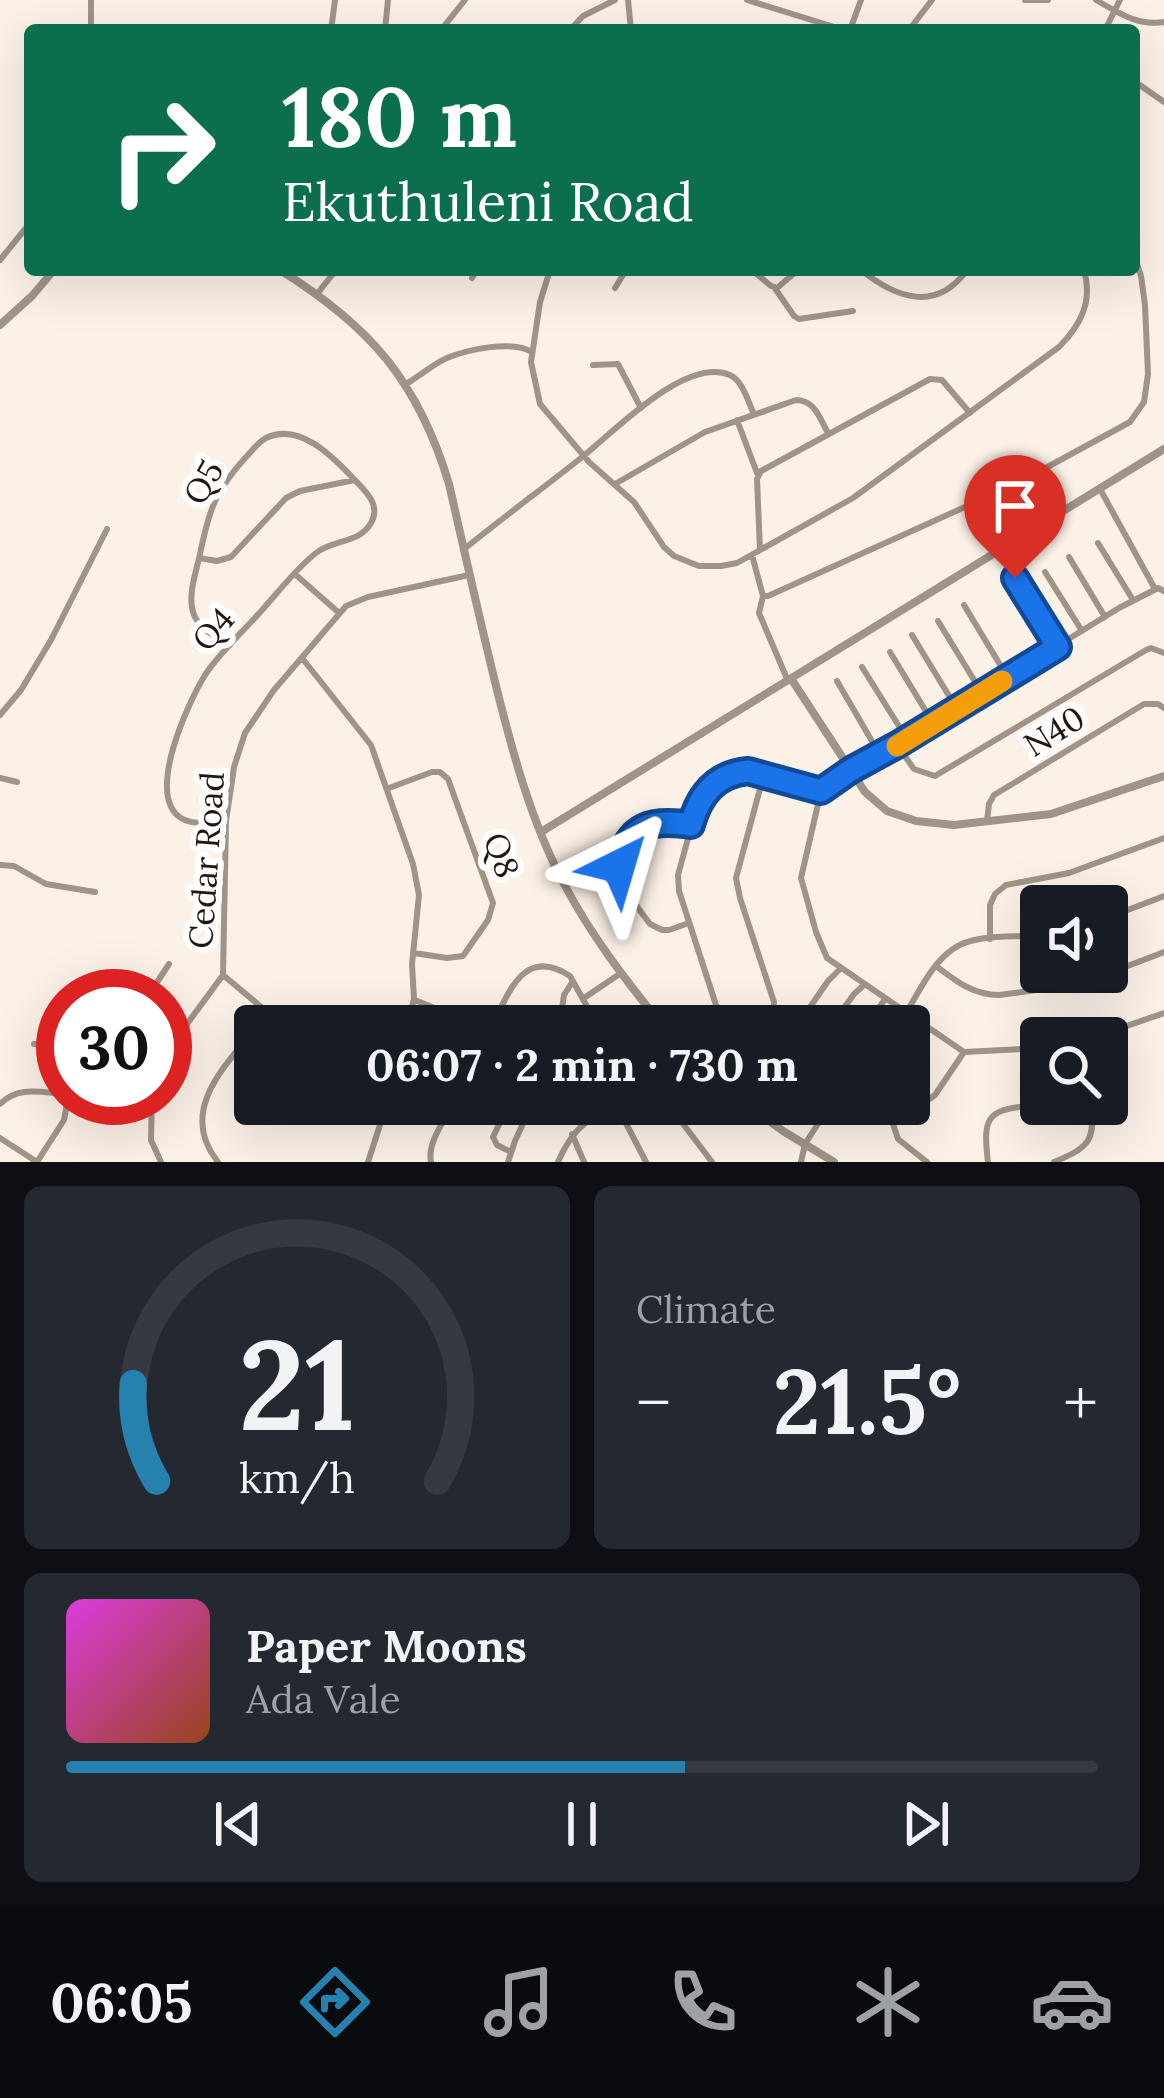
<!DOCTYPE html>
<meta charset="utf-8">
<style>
body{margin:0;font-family:Lora,serif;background:#242831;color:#f1f3f6;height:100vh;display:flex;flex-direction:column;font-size:45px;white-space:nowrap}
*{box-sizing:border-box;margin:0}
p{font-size:39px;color:#9ea1a6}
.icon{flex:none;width:66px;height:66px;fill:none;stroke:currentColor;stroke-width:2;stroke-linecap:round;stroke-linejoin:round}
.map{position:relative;height:1162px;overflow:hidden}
.details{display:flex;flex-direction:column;gap:24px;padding:24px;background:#0d0f14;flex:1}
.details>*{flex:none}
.hud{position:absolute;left:24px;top:24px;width:1116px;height:252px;border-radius:12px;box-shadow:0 12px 48px #0002;background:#0b6e4f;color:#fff;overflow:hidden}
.buttons{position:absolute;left:1020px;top:885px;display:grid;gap:24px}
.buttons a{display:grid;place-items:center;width:108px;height:108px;border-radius:12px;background:#171b24;box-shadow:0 12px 48px #0002;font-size:60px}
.speed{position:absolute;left:36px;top:969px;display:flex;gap:24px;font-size:60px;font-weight:700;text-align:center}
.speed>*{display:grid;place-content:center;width:156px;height:156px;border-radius:50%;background:#171b24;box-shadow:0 12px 48px #0002;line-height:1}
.speed .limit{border:18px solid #d22;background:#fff;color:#111}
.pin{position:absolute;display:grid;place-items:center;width:102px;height:102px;color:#fff;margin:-123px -51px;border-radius:50% 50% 50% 0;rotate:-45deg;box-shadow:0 0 12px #0007}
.pin .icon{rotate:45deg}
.me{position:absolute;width:132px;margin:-66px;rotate:40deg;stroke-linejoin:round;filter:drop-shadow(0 0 9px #0008)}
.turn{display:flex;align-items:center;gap:42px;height:252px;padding:0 60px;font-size:54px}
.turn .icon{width:156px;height:156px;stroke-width:2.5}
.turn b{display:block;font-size:84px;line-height:102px}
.big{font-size:90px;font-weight:800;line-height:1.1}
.details .tile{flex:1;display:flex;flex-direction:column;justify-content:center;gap:18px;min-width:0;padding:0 42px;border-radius:18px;background:#242831}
.details .dial{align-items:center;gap:0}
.dial svg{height:312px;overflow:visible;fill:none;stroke:#363941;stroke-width:7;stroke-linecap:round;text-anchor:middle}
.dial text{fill:#f1f3f6;stroke:none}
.song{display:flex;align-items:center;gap:36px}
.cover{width:144px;height:144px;border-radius:18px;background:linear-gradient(135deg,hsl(300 70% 55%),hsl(20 70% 35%))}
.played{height:12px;border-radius:6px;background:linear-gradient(90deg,#2781af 60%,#363941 60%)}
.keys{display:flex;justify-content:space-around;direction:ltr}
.heat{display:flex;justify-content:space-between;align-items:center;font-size:66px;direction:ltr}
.details .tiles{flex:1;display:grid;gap:24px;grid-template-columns:1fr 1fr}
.tile:last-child{grid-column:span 2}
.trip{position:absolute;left:234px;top:1005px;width:696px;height:120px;border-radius:12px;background:#171b24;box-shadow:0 12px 48px #0002;font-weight:800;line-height:120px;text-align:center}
.tabs{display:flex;height:192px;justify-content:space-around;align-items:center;background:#090b0e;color:#9ea1a6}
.tabs .icon{width:84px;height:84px}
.tabs .on{color:#2781af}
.tabs b{font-size:54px;color:#f1f3f6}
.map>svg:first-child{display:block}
</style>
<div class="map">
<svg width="1164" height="1162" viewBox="0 0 1164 1162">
<rect width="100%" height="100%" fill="#fcf1e7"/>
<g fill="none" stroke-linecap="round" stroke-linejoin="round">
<path stroke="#a09489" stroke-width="6" d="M628 0 631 30
M747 0 844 30
M1025 0H1048
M1096 0C1119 13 1137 26 1164 22
M91 30V0
M331 30 335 0
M385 30 388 0
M441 30 465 0
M570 30 583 16 615 0
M850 30 861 0
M909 30 932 0
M1105 30 1120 0
M1134 81 1164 102
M0 260 30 223
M550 270 540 302 531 362 540 404 589 462 634 502 664 547 674 556 699 566H721L737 563 853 498 1059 347C1081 325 1093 301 1084 270
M752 270 771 286 777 288 798 270
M861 270C896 298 936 313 967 270
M472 278 477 270
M774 287 794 316 799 319 853 311
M615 288 626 270
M317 294 336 270
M593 365 618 364 641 408
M406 384C420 376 433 364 447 358 469 349 512 340 532 352
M737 420 757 473
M615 484 705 432 796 400C815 400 820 419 828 433
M1100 489 1155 589
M1098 543 1133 600
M463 550C501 519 542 489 581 458 613 433 685 356 730 375 743 381 748 402 754 414
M760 550 757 479 761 471 930 379 942 380 970 413
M752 555 763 596H768L1018 483 1130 422 1144 402 1148 374 1145 305 1141 276 1134 255
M1069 557 1105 617
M199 558 217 561 231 557 286 498 300 491 355 480
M1045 572 1082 631
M296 575 338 612
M1015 578 1058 648
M763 596 759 613 788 681
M964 605 1008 678
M938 621 982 693
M912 635 957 709
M890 652 933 723
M302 658 371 745 413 864 419 895 412 964 414 999 407 1026
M862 667 907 739
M837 681 880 755
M0 715 21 690 51 640 107 529
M897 745 914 769 935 776 1146 650 1151 648 1164 653
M764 774 736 878 740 898 774 1002 773 1013 766 1026
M0 778 17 782
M389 788 432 772H440L448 779 493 903 488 920 463 956 447 958 414 953
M821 791 801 878 816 932 827 958 964 1052 1041 1048
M821 791 1119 608 1158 588 1164 591
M226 821C212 822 194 826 181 818 145 795 188 703 205 675 218 655 237 637 253 620 274 598 293 571 316 553 333 539 359 544 371 523 382 504 364 490 352 477 332 456 299 422 266 438 258 442 252 451 246 457 215 491 209 510 200 554 196 573 186 598 195 617 202 631 217 637 230 645
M987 821 989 804 994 795 1144 704H1158L1164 708
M0 865 14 866 46 884 95 892
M1107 918 1164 896
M689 923 669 930H662L650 924 621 885 619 865 625 844 636 831 664 821 691 825
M990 939V905L995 894 1006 885 1069 873 1164 838
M936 966C956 981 973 995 999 995L1081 984 1164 952
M223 975 265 1010V1016L258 1026
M573 981 564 995 562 1009 571 1014 588 1008
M148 996 169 964
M584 998 621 973
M415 1000 478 1026
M906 1013C919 992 932 963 953 949 975 933 1015 938 1041 935
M492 1026C509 992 524 946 570 976L598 1026
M730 1026 716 1005 679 891 678 875 698 802 709 787 742 770 821 791
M797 1026 828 981 840 969
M831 1026 854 994 864 985
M866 1026 885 999
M1092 1038 1164 1013
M34 1044 63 1046
M165 1054 223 975 226 821 234 767 245 733 274 690 346 606 368 597 469 575
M909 1067 924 1044 928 1028
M121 1098 152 1102
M152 1098 151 1140 161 1162
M0 1104C18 1086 39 1092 63 1094
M509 1104 493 1137 497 1145 511 1152
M616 1104 646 1162
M668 1104 712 1162
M829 1104 850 1117 867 1119 923 1104 935 1095 964 1052
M890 1115 898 1139 927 1162
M877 1117 885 1104
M572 1134 584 1162
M0 1138 37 1162
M37 1162 64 1120 68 1098
M218 1162C178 1112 223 1068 255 1029
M368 1162 380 1125 372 1104
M431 1162C427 1143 444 1121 453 1104
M508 1162 515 1141 532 1104
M558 1162C572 1130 585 1120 616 1105
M801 1162 805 1144 830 1105
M988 1162C983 1120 985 1109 1030 1106
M1054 1162C1088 1148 1096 1141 1091 1104"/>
<path stroke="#a09489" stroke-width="8" d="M280 270C370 326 418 381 449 484 464 550 479 616 495 682 512 750 530 819 563 882 590 934 626 981 663 1026
M0 325 32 296 54 270
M792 680 865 792 887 811 916 821 954 825 1051 814 1164 776
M541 832 1164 449
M746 1104 783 1131 834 1162"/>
</g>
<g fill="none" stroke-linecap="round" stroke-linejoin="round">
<defs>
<path id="route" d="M619 866C628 824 652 819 691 825 699 795 716 774 748 771L821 791 851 770 897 745 1058 647 1015 578"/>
</defs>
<use href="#route" stroke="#114b97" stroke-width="30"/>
<use href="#route" stroke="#1a73e8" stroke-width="21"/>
<path stroke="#f59e0b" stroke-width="21" d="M897 746 1002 681"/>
</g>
<g text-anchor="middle" stroke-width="12" stroke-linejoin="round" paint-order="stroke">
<g font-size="33" fill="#22180f" stroke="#fff">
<text transform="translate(203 482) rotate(-60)" y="12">Q5</text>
<text transform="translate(213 629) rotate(-49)" y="12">Q4</text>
<text transform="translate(1054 731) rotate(-32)" y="12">N40</text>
<text transform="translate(502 855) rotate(71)" y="12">Q8</text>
<text transform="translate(206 860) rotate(-86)" y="12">Cedar Road</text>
</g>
</g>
</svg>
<div class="buttons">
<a><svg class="icon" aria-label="sound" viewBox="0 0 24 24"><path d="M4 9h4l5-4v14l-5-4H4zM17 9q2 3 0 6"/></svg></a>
<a><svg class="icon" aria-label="search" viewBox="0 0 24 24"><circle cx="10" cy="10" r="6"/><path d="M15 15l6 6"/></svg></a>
</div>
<div class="speed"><div class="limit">30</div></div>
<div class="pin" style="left:1015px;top:578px;background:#d93025"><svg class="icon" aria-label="arrive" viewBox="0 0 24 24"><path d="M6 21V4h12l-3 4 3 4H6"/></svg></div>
<svg class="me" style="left:619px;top:866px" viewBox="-20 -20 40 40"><path d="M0-17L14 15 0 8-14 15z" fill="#1a73e8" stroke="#fff" stroke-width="4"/></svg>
<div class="trip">06:07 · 2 min · 730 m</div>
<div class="hud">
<div class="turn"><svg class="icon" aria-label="right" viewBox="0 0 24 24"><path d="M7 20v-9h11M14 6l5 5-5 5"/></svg><div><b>180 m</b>Ekuthuleni Road</div></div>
</div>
</div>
<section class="details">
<div class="tiles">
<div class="tile dial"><svg viewBox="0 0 100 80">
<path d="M14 69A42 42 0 1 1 86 69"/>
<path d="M14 69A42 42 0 0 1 8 44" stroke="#2781af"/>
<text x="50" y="56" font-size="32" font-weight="700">21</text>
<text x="50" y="72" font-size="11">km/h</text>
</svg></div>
<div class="tile"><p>Climate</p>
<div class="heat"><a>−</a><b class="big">21.5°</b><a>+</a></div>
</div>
<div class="tile">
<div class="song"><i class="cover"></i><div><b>Paper Moons</b><p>Ada Vale</p></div></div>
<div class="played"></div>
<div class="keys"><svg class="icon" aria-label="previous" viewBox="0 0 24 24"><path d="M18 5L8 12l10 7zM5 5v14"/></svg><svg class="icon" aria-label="pause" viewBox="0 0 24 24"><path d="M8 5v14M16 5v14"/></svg><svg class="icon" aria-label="next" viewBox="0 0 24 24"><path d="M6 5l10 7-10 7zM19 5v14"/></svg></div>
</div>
</div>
</section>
<nav class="tabs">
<b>06:05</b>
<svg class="icon on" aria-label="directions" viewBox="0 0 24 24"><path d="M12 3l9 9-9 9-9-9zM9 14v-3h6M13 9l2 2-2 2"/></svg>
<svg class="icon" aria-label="music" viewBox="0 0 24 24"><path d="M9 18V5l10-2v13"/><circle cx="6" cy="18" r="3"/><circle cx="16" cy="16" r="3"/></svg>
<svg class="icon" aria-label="phone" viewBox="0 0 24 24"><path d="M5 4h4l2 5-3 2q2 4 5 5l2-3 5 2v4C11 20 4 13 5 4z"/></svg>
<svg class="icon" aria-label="climate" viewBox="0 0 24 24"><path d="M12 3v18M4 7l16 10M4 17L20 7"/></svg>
<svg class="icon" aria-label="car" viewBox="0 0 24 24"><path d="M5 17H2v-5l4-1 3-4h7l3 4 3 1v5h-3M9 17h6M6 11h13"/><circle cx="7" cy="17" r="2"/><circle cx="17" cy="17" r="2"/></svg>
</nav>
